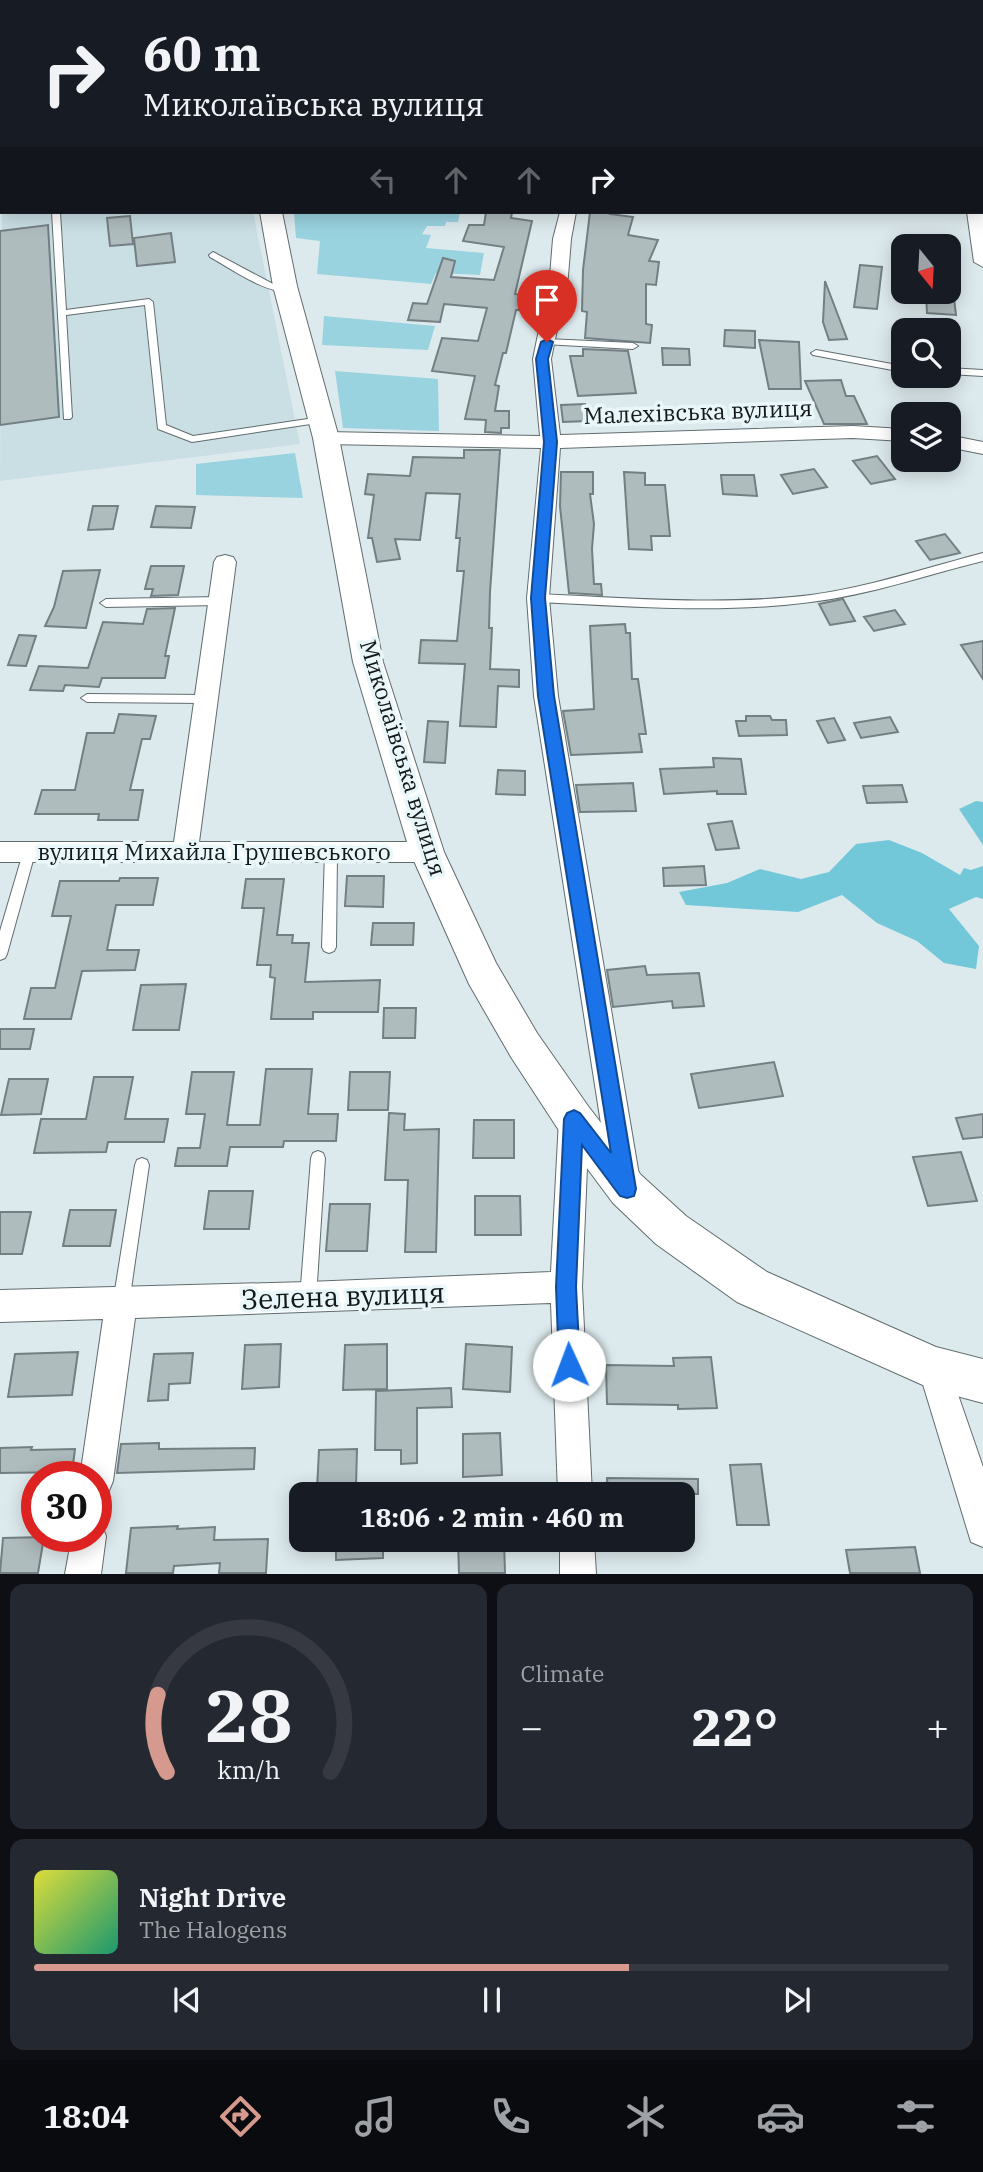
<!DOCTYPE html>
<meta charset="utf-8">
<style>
body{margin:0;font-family:"IBM Plex Serif",serif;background:#242831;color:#f1f3f6;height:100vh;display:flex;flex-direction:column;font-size:26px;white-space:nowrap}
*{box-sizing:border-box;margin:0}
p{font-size:23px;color:#9ea1a6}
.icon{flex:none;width:38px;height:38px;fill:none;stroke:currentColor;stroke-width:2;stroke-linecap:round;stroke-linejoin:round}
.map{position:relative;height:1574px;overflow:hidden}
.details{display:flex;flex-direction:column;gap:10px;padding:10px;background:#0d0f14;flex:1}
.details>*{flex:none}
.guide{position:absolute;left:0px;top:0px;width:984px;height:214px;box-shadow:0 4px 18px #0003;background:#171b24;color:#f1f3f6;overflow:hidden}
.needle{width:46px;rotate:162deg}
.buttons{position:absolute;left:891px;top:234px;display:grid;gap:14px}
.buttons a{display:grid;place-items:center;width:70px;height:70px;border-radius:14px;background:#171b24;box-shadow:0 4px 18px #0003;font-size:35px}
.speed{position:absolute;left:21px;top:1461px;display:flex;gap:14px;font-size:35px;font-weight:700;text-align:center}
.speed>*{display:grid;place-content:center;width:91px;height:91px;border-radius:50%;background:#171b24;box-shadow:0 4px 18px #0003;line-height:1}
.speed .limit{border:10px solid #d22;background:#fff;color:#111}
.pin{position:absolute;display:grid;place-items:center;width:60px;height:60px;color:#fff;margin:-72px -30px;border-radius:50% 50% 50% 0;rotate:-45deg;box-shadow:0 0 7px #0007}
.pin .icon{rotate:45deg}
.me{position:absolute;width:77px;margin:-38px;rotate:358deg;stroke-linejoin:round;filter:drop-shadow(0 0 5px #0008)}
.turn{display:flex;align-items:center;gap:24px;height:147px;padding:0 28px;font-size:32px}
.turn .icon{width:91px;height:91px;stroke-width:2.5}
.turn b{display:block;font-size:49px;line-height:60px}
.lanes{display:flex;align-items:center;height:66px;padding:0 28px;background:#0003;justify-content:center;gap:35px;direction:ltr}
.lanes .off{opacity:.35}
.big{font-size:52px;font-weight:700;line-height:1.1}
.details .widget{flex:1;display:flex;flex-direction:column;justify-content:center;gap:10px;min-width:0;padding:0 24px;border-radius:14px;background:#242831}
.details .dial{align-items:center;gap:0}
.dial svg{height:182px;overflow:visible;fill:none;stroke:#363941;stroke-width:7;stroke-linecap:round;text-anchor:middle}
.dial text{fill:#f1f3f6;stroke:none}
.song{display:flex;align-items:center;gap:21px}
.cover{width:84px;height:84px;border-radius:10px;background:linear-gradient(135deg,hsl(60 70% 55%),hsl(160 70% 35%))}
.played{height:7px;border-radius:4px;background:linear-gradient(90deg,#d6998d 65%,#363941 65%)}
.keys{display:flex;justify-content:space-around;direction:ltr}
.heat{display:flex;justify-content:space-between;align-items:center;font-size:38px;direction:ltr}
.details .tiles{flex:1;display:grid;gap:10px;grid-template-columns:1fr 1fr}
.widget:last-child{grid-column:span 2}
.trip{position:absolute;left:289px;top:1482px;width:406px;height:70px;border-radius:14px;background:#171b24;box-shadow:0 4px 18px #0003;font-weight:700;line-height:70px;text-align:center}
.tabs{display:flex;height:112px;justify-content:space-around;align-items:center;background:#090b0e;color:#9ea1a6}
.tabs .icon{width:49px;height:49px}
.tabs .active{color:#d6998d}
.tabs b{font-size:32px;color:#f1f3f6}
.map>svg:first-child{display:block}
</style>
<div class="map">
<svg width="983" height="1574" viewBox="0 0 983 1574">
<rect width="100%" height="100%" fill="#ddeaed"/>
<path fill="#c9dfe4" d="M2 185V212H253L300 444 0 481Z"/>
<path fill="#9ad3e0" d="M0 0H344L2 2 0 158Z
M294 212H460L458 222H446L445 226H427L422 234 431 235 426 248 484 253 480 275 436 273 431 284 317 274 320 241 296 238Z
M324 316 435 326 428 350 322 345Z
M335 371 438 379 439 431 343 428Z
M295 453 303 498 196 495V464Z"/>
<path fill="#72c7d9" d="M976 801 983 802V845L959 809Z
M889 840 922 853 960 875 964 868 971 870 983 866V899L976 897 949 909 979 946 976 969 944 963 917 941 877 923 842 895 798 912 686 905 679 892 727 883 760 869 801 879 829 872 856 844Z"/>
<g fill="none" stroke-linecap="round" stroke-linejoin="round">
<path stroke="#54a9bb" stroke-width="3.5" d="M580 0 583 2"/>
</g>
<path fill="#afbcbe" stroke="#737f82" stroke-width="2" d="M486 212 512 213 511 218 532 221 515 294 523 295 519 310H516L506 353H503L495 385 499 386 495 411H509V428H501V433L485 432 486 420 465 419 475 376 432 371 442 338 478 341 487 308 444 304 440 322 408 320 413 303 427 304 443 258 455 261 451 277 494 280 504 247 463 241 469 225H484Z
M590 212H611L610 214 633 217 628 235 658 240 649 261 659 262 656 285 646 284V324L652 325 650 343 585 338 587 312 582 311 583 270Z
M130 216 133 244 110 246 107 218Z
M48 225 59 417 0 425V231Z
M171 233 175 262 137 266 134 238Z
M860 265 882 267 877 309 854 307Z
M825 281 847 339 829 340 823 322Z
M926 295 954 298 956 315 927 313Z
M725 330 755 331V348L724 346Z
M759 340 799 342 801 389H769Z
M662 348 689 349 690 365H663Z
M583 349 628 351 636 393 578 396 570 356H583Z
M841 380 846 396H854L867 424H824L805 381Z
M585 404 588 421 563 422 561 405Z
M464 450H500L490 592 489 628H492L490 669 519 670V687L498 686 496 727 460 726 465 664 419 663 421 640 457 641 464 571H457L460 538H456L460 494 426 493 420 540 395 539 400 559 377 562 372 538H368L374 495 365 494 368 474 410 476 413 457 464 458Z
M877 456 895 479 871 484 853 461Z
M814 469 827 487 793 494 781 475Z
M561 472H593V494H590L594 524 592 549 594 584H601L602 595 569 593 560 506Z
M624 472 645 473V485H665L670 536H651L652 550 629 549Z
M721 475H754L757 496 723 494Z
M93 506H118L113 529 88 530Z
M156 506 195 507 191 528 151 527Z
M945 534 960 553 930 560 916 541Z
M151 566H184L178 595 151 596 153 589H145Z
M100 570 86 628 45 626 54 607 63 571Z
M843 599 855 621 830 625 819 604Z
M175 608 165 656H169L165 678H102L99 687 65 685 63 691 30 690 39 666 88 668 103 622 143 624 147 609Z
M895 610 905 624 874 631 864 617Z
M625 624 626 633H630L632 679H638L646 734H639L642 752 571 755 563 711 594 709 590 626Z
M19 635 36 636 26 666 8 665Z
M983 641V679L961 645Z
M119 714 156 716 150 739H142L130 790H143L138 820H98L99 814H35L42 790H75L87 733H114Z
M746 716H770L772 720H786L787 735 739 736 736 721H746Z
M890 717 898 732 861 738 854 723Z
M834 718 845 740 828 743 817 721Z
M428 721 448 722 445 763 424 762Z
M713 758 741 759 746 794H717V791L664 794 660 769 714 767Z
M498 770 525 771V795L496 794Z
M633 783 636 811 580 812 576 785Z
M902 785 907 802 867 803 863 786Z
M732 821 739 848 716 850 708 824Z
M704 866 706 885 664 886 663 868Z
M347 876H384L383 907 345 906Z
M120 878H158L153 905H116L107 950H139L135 970 82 971 71 1019H24L31 988H55L71 916H52L60 881H119Z
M246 879H284L277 935H293L292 943H309L305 982 380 980 378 1012H313V1019H271L275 978 270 977 271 965H257L264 908H242Z
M373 923H414L413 945H371Z
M645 966 647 975 699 973 704 1006 673 1008 672 1001 613 1007 607 970Z
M186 984 179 1030H133L141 985Z
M384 1008H416L415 1038H383Z
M0 1029H34L30 1049H0Z
M774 1062 783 1096 699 1108 691 1074Z
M266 1069H312L308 1114H338L336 1141H284L283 1147H230L227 1166H175L178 1148H200L205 1114H186L192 1072H234L227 1125H260Z
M350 1072H390L388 1110H348Z
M94 1077H133L125 1119H168L164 1142H108L106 1152 34 1153 41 1119H86Z
M9 1079H48L41 1114 1 1115Z
M389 1113 405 1114 404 1130 439 1129 436 1252H405L408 1180H385Z
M983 1114V1137L963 1139 956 1118Z
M474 1120H514V1158H473Z
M961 1152 977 1201 928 1206 913 1157Z
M209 1191H253L249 1229H204Z
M475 1196H520L521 1235H475Z
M330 1204H370L367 1251H326Z
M70 1210H116L110 1246H63Z
M0 1212H31L22 1254H0Z
M281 1344 279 1387 242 1389 245 1345Z
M387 1344V1389L343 1390 345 1345Z
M466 1344 512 1347 510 1392 463 1389Z
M78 1352 72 1395 8 1397 15 1354Z
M193 1353 190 1383 169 1384 168 1400 148 1401 154 1354Z
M711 1357 717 1408 678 1409V1405L607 1404 606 1365 674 1366 673 1358Z
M451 1388 452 1407 417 1408V1463L401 1464V1450H375L376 1391Z
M500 1433 502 1475 463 1477V1434Z
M159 1443V1449L255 1448 254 1469 117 1473 121 1444Z
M32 1447 31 1450 75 1449 72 1472 0 1473V1448Z
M357 1449 356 1487 317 1489 319 1450Z
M761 1464 769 1525H737L730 1465Z
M607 1478 698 1479V1494H608Z
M178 1526 177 1529 215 1527 214 1540 268 1539 266 1573H219L220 1563 174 1566 173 1573H126L131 1528Z
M44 1537 38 1573H0L3 1538Z
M336 1540H383V1558L336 1560Z
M458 1540H504L505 1573H459Z
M915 1547 920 1573H850L846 1550Z"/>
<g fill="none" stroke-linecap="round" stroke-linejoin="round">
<defs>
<path id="lane" d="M52 212H60L66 310 149 299 153 302 166 425 193 436 321 417 326 420 324 422 192 442 158 429 145 305 66 315 72 417 70 419H64Z
M213 252 275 285 286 286 290 289C273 299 227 266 210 257L209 255Z
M547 339 633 343 638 346 633 349 544 344 542 342Z
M816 350 903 366V372L813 355 811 353Z
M948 368 983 370V376L948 374Z
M983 553V561C926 575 869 595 811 602 721 614 629 606 538 602L533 598 538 594C629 598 721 606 811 595 869 587 926 568 983 553Z
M219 597 224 601 219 605 106 607 100 603 106 599Z
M87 694 206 695 212 699 206 703 87 702 81 698Z
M331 847 335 848 337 852 336 947 334 951 329 953 324 951 322 947 325 852 327 848Z
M29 848 33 849 35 853 7 954 5 958 0 960V931L23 853 25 849Z
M318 1151 323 1153 325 1158 316 1298 314 1304 308 1306 302 1304 300 1298 311 1158 313 1153Z
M142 1158 147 1160 149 1165 129 1303 127 1309 121 1311 115 1309 113 1303 135 1165 137 1160Z"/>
<path id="street" d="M352 0H366L351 2Z
M983 88V98H982V89Z
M982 210 983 212V267L974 262 967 212Z
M560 212H576L571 239 568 276 551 359 560 435 853 426 903 429V441L853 438 560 448 549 598 558 696 640 1181 636 1191 625 1195 614 1191 610 1181 534 696 527 598 541 448 326 444 319 442 316 438 319 434 326 432 540 436 533 359 550 276 553 239Z
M948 435 983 442V454L948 447Z
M225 555 233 557 236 562 199 842H427L436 845 440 852 436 859 427 862H0V842H174L214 562 217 557Z
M574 1106 584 1110 589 1119 582 1287 592 1494H558L551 1303 135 1318 113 1481 108 1493 96 1498V1477H80L103 1319 0 1322V1290L308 1282 551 1272 559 1119 564 1110Z
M934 1352 945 1357 983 1467V1547L971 1542 918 1368 923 1357Z
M96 1522 101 1524 106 1536 101 1574H65L72 1536H96Z
M560 1540H594L596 1574H560Z"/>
<path id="secondary" d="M0 166H2V180H0Z
M260 212H282L297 286 339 438 383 662 444 852 496 963 537 1033 588 1106 641 1175 686 1216 767 1272 936 1347 983 1359V1403L934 1390 737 1302 656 1244 613 1203 560 1132 511 1057 469 984 410 852 353 662 313 438 273 286Z"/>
</defs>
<use href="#lane" stroke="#616c6f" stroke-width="2"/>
<use href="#street" stroke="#616c6f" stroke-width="2"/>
<use href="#secondary" stroke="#616c6f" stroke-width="2"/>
<use href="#lane" fill="#fff" fill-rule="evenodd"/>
<use href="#street" fill="#fff" fill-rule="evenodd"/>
<use href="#secondary" fill="#fff" fill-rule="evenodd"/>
</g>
<path fill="#1a73e8" stroke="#114b97" stroke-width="2" d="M547 339 553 342 548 359 557 442 545 598 554 696 636 1189 634 1196 627 1198 620 1196 582 1145 576 1287 580 1365 577 1372 569 1376 562 1372 559 1365 556 1287 564 1119 567 1113 574 1110 580 1113 611 1153 538 696 531 598 544 442 536 359 541 342Z"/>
<g text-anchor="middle" stroke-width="7" stroke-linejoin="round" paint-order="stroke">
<g font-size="23" fill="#131819" stroke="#eaf7fa">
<text transform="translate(698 412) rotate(-2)" y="8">Малехівська вулиця</text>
<text transform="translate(403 758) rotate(73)" y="8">Миколаївська вулиця</text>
<text x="214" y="860">вулиця Михайла Грушевського</text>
</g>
<g font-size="28" fill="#131819" stroke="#eaf7fa">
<text transform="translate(343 1296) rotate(-2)" y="10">Зелена вулиця</text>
</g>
</g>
</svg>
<div class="buttons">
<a><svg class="needle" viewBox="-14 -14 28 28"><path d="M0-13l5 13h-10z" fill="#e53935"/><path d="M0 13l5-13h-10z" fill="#9ea1a6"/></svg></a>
<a><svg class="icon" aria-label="search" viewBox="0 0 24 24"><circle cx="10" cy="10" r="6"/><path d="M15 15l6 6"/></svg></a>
<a><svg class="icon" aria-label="layers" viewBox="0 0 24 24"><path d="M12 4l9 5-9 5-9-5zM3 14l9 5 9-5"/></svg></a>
</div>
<div class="speed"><div class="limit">30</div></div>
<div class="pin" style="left:547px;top:342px;background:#d93025"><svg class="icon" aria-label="arrive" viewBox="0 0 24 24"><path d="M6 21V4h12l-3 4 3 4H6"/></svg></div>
<svg class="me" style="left:569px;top:1365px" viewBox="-20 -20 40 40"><circle r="19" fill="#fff"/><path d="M0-13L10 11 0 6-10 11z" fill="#1a73e8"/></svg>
<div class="trip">18:06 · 2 min · 460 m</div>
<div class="guide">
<div class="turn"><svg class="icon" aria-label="right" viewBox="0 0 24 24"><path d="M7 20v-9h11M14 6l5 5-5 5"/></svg><div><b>60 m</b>Миколаївська вулиця</div></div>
<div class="lanes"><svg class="icon off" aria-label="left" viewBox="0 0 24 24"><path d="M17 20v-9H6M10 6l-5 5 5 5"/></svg><svg class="icon off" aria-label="ahead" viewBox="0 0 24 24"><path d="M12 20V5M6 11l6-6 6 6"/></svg><svg class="icon off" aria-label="ahead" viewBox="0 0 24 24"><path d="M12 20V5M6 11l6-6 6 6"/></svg><svg class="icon" aria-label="right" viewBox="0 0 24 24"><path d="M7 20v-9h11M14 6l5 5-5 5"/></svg></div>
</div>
</div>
<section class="details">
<div class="tiles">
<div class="widget dial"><svg viewBox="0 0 100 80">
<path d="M14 69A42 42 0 1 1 86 69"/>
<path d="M14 69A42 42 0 0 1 10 35" stroke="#d6998d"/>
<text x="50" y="56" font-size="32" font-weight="700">28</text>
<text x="50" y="72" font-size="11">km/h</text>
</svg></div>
<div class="widget"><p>Climate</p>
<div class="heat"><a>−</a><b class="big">22°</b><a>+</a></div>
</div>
<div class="widget">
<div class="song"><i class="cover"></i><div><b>Night Drive</b><p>The Halogens</p></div></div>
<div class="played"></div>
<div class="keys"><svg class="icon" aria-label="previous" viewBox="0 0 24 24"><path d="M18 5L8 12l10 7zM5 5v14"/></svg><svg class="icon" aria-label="pause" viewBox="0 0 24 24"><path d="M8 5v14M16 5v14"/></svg><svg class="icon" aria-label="next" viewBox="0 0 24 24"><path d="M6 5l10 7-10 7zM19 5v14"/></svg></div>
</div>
</div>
</section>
<nav class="tabs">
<b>18:04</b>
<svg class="icon active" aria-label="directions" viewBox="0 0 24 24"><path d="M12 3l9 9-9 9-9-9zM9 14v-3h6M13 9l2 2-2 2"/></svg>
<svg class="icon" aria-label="music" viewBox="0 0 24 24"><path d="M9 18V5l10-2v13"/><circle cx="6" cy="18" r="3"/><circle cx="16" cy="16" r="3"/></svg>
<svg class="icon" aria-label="phone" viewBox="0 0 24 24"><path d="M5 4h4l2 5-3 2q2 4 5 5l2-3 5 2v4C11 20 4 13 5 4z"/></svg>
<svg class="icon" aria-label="climate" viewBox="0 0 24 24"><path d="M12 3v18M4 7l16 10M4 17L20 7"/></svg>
<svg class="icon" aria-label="car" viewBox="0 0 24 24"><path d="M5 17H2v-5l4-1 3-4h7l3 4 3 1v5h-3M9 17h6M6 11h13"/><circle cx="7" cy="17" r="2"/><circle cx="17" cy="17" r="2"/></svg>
<svg class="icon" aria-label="filters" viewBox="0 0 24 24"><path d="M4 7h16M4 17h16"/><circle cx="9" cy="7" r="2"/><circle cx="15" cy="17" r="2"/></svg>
</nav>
